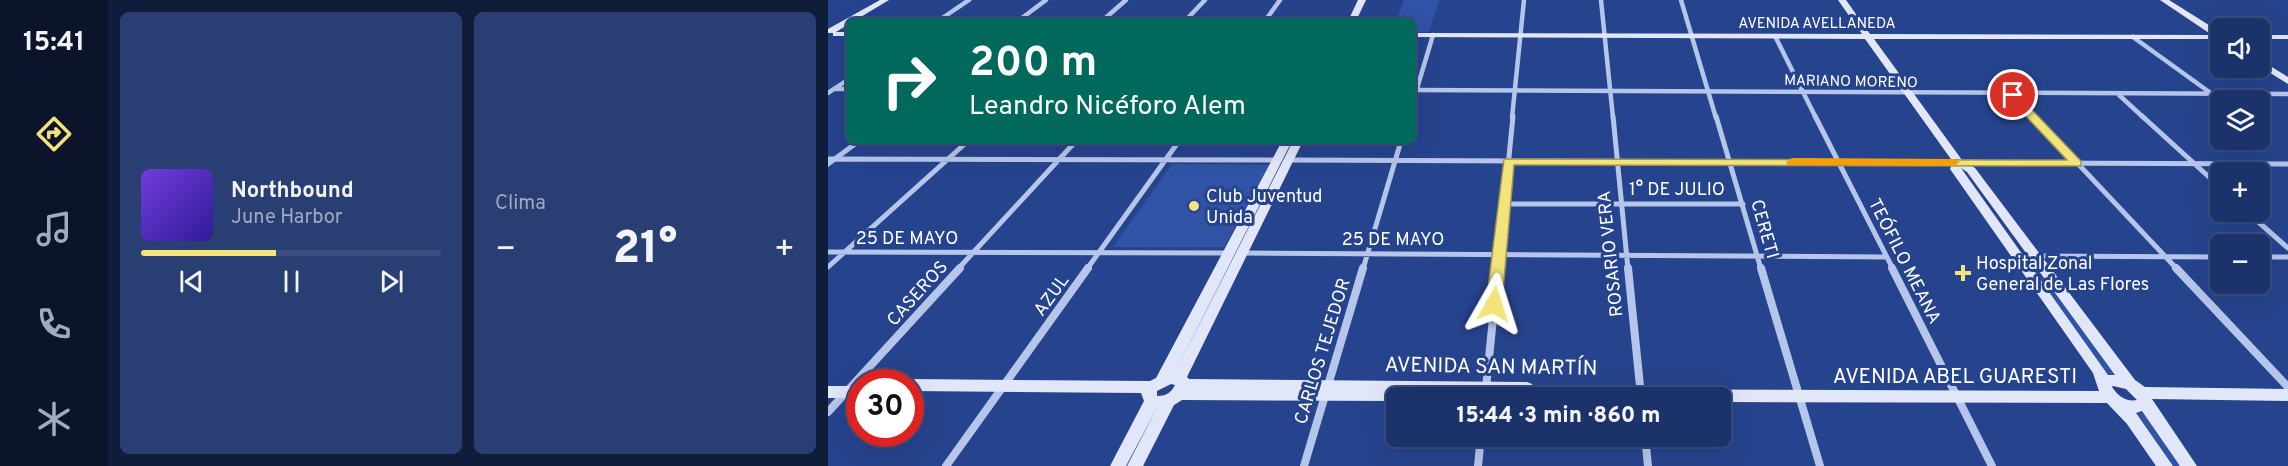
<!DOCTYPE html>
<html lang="es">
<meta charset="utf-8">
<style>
body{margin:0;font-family:Overpass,sans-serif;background:#293e72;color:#f1f3f6;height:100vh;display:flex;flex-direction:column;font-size:22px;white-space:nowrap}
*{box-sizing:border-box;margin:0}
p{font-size:20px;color:#a0aac1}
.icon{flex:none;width:33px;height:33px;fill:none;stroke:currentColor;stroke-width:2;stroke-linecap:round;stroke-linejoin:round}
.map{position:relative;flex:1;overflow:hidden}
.side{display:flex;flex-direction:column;gap:12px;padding:12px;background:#0f1c3a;width:720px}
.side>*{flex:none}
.banner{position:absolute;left:18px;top:18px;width:570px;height:126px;border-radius:9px;box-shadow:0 6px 24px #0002,0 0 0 2px #3a4d7e;background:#00695c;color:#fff;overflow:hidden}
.tools{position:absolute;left:1382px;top:18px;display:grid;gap:12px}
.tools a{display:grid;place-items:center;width:60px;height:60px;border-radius:9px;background:#1c326a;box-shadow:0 6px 24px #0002,0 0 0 2px #3a4d7e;font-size:30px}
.speed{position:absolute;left:18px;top:369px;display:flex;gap:12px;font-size:30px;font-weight:700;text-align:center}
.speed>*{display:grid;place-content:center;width:78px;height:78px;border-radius:50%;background:#1c326a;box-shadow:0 6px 24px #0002,0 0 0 2px #3a4d7e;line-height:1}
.speed .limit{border:9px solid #d22;background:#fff;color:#111}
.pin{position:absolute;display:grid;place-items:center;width:51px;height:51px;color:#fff;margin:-26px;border:3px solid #fff;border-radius:50%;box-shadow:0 2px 6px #0007}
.me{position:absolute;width:66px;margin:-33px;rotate:6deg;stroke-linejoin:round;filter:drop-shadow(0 0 4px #0008)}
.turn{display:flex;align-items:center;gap:21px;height:126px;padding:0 24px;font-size:27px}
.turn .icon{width:78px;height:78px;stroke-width:2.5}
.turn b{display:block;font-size:42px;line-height:51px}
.big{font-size:45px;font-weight:800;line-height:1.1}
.side .widget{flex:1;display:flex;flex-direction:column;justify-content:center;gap:9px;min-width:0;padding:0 21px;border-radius:9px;background:#293e72}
.song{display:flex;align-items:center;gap:18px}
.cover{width:72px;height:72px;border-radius:9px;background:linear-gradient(135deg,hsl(260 70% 55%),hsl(250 70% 35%))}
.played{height:6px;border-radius:3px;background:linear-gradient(90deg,#f3e37b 45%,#3a4d7e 45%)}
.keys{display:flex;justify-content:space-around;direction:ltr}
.heat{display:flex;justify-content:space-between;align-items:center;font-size:33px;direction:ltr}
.side .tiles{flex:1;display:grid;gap:12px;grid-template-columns:repeat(2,1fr)}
.trip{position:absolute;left:558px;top:387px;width:345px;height:60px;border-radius:9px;background:#1c326a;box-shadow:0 6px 24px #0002,0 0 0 2px #3a4d7e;font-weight:800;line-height:60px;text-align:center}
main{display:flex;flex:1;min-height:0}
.dock{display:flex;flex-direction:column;width:108px;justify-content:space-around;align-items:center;background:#0b142a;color:#a0aac1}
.dock .icon{width:42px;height:42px}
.dock .active{color:#f3e37b}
.dock b{font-size:27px;color:#f1f3f6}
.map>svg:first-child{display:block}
</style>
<main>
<nav class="dock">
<b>15:41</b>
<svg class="icon active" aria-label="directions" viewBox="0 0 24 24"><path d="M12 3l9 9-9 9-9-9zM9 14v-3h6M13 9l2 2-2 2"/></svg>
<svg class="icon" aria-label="music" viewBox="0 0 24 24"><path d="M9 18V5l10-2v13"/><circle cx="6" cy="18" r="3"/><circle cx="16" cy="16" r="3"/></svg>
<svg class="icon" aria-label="phone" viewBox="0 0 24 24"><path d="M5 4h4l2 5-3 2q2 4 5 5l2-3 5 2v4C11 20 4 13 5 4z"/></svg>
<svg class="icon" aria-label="climate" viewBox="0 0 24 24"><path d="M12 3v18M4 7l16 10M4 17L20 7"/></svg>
</nav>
<section class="side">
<div class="tiles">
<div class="widget">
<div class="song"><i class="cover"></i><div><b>Northbound</b><p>June Harbor</p></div></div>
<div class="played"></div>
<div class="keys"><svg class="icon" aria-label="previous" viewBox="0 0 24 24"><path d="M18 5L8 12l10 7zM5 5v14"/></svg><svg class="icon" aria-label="pause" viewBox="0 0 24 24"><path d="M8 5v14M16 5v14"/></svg><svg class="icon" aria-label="next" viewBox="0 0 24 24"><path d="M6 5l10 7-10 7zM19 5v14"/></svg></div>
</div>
<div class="widget"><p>Clima</p>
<div class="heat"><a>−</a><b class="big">21°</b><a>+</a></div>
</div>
</div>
</section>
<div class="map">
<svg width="1460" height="466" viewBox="0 0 1460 466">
<rect width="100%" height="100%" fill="#26438d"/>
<path fill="#3153a5" d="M576 0H611L601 32H585V21H568Z
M344 164 441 165 396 247H285Z
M1202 265H1210L1291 378H1282Z
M1305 413H1315L1353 466H1343Z"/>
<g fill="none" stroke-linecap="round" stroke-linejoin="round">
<path stroke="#b6c6eb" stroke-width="4.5" d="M773 0 785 118
M853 0 888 118
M110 21 141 0
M190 21 218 0
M274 21 298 0
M357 21 377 0
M437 21 452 0
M947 36 988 118
M1305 37 1384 94
M7 89H21
M585 90 1460 94
M0 93 21 79
M1185 95 1206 118
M1291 95 1316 118
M585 102 605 35
M684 118 696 0"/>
<path stroke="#b6c6eb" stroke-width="5" d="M785 116 800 269
M888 116 933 269
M987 116 1065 269
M1205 116 1349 269
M1314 116 1392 187
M0 159 449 160
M460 160 1460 164
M0 164 31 141
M676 204H915
M1419 212 1460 248
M0 252 401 253
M414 253 1059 257
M1190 256 1392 257
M1431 257H1460
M0 267 140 141
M130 269 248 141
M259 269 351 141
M535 269 573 141
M670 269 685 116"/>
<path stroke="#b6c6eb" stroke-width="8" d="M800 268 813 396
M933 268 992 466
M1064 268 1164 466
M1348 268 1460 387
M658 388 670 268
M0 412 132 268
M817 436 820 466
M118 466 260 268
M476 466 535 268
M650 466 653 436"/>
<path fill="#e1e7f9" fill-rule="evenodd" d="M52 0H61L26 21H21V24L8 32H21V36H5V33H0V29Z
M530 0H538L528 21H520Z
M1010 0H1018L1042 34 1384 35 1332 0H1341L1392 32V39H1046L1134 160 1147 168 1307 380 1317 387 1460 389V401L1324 399 1369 466H1352L1314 411 1308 413 1345 466H1328L1299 424 1279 403 892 402V398H568V401L354 400 346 405 315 466H299L329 408 298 466H282L316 401 313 393 82 391V382H76L82 379 322 381 328 378 454 141H464L346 374 465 141H475L359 377 361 379 699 382 704 384 706 389 1271 391 1265 373 1122 169 1125 162 1037 39 585 37V33L1034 34ZM1133 168 1139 172 1287 375H1280ZM343 384 347 385C343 393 338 396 329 396V391ZM1285 386 1298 389 1309 400C1298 402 1290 396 1284 387Z
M1431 35H1460V39H1431Z
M1431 59 1460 77V84L1431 66Z
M0 386H32V398H0Z"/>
</g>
<path fill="#f3e37b" stroke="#9e9450" stroke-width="1.5" d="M1185 92 1188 93 1253 161V166L686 165 674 304 666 309 658 304 676 159 1239 160 1181 98 1179 95Z"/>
<path fill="#f59e0b" d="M964 158 1126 159 1132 162 1126 166 960 165 958 162Z"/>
<g fill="#f3e37b" stroke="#26438d" stroke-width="2">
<circle cx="366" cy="206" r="6"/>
<path d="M1132 264h6v6h6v6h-6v6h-6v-6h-6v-6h6z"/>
</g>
<g text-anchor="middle" stroke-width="6" stroke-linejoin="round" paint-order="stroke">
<g font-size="15" fill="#fff" stroke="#26438d">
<text x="989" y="28">AVENIDA AVELLANEDA</text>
<text transform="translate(1023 81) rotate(1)" y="5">MARIANO MORENO</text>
</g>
<g font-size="18" fill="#fff" stroke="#26438d">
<text x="849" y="195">1° DE JULIO</text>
<text transform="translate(937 229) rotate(74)" y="6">CERETI</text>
<text x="79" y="244">25 DE MAYO</text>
<text x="565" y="245">25 DE MAYO</text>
<text transform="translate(782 254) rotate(-96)" y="6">ROSARIO VERA</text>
<text transform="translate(1077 261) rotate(63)" y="6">TEÓFILO MEANA</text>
<text transform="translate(89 293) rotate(-48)" y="6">CASEROS</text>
<text transform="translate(223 295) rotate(-54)" y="6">AZUL</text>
<text transform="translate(494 351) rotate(-73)" y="6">CARLOS TEJEDOR</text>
</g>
<g font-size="18" fill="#fff" stroke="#26438d" text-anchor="start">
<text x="378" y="202">Club Juventud<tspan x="378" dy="21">Unida</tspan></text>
<text x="1148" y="269">Hospital Zonal<tspan x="1148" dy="21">General de Las Flores</tspan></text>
</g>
<g font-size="21" fill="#fff" stroke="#26438d">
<text transform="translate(663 366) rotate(1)" y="7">AVENIDA SAN MARTÍN</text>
<text x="1127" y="383">AVENIDA ABEL GUARESTI</text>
</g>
</g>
</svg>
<div class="tools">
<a><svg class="icon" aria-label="sound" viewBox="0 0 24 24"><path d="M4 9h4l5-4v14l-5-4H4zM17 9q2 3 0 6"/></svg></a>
<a><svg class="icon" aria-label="layers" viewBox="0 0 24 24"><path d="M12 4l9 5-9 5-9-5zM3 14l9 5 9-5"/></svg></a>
<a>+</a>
<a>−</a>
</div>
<div class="speed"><div class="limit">30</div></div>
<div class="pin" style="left:1185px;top:95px;background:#d93025"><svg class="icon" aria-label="arrive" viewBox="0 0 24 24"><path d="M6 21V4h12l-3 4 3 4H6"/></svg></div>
<svg class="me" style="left:666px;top:304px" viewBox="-20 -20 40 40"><path d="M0-17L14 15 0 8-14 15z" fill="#f3e37b" stroke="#fff" stroke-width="4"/></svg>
<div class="trip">15:44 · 3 min · 860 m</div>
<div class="banner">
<div class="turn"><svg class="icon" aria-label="right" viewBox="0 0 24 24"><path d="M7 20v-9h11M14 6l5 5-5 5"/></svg><div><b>200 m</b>Leandro Nicéforo Alem</div></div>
</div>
</div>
</main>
